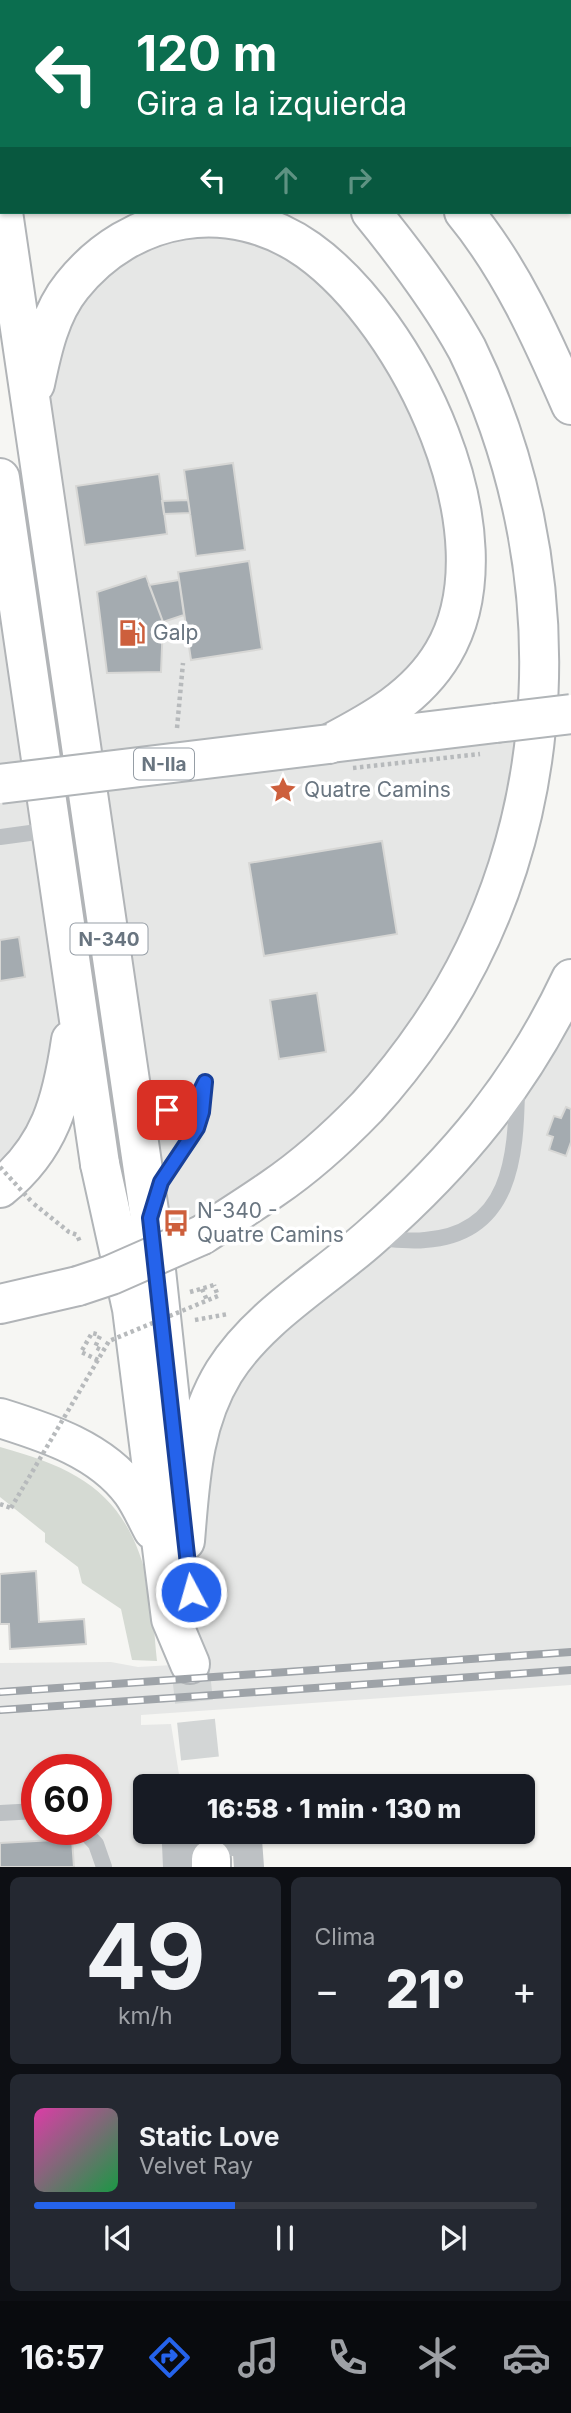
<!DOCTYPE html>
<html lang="es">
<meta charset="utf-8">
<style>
body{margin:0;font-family:Inter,sans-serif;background:#242831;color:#f1f3f6;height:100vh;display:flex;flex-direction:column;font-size:26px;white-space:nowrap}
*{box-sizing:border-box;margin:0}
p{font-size:23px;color:#9ea1a6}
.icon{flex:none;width:38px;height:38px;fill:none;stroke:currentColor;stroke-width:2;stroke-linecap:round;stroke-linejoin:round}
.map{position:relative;height:1867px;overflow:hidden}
.drawer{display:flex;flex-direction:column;gap:10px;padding:10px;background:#0d0f14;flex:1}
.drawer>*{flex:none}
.top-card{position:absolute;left:0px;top:0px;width:572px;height:214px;box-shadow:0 2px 5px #0004;background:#0b6e4f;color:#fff;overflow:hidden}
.speed{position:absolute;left:21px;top:1754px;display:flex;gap:14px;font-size:35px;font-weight:700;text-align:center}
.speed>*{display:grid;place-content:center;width:91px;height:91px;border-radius:50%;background:#171b24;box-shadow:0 2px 5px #0004;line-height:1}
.speed .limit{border:10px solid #d22;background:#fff;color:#111}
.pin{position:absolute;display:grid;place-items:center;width:60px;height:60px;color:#fff;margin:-30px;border-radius:14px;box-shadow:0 4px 10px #0006}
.me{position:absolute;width:77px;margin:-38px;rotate:354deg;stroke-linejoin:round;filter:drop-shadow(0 0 5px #0008)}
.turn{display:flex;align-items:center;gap:24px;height:147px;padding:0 21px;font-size:32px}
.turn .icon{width:91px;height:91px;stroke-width:2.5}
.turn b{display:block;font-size:49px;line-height:60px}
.lanes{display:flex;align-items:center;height:66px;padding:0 21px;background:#0003;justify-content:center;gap:35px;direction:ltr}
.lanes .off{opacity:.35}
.big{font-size:52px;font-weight:800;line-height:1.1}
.drawer .card{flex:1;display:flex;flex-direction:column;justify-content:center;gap:10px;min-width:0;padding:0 24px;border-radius:10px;background:#242831}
.drawer .dial{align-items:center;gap:0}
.dial b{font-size:91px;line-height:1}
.song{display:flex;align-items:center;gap:21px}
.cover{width:84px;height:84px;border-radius:10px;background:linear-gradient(135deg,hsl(320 70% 55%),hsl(140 70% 35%))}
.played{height:7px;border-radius:4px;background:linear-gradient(90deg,#2563eb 40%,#363941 40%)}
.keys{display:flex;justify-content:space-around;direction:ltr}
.heat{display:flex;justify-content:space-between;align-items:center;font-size:38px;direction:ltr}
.drawer .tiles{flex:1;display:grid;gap:10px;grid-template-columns:1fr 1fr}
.card:last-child{grid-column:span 2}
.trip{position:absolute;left:133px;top:1774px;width:402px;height:70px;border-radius:10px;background:#171b24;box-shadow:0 2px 5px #0004;font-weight:800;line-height:70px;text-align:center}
.dock{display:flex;height:112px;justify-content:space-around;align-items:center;background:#090b0e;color:#9ea1a6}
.dock .icon{width:49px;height:49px}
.dock .on{color:#2563eb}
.dock b{font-size:32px;color:#f1f3f6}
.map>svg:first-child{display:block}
</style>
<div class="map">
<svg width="571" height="1867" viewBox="0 0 571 1867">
<rect width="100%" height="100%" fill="#f6f6f3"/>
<path fill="#e6e7e6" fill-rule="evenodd" d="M280 234 421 394 463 600 369 723 538 719 520 837 368 1106 111 1275 66 1076 0 1188V549L14 575 60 609 41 353 130 236Z
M571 979V1685L141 1715V1725L171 1724 181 1787H145V1832H188L193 1867H0V1663L111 1662 138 1667 190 1664 194 1618 185 1541 211 1399 370 1238ZM37 1769H96V1829H37Z"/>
<path fill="#d5dad3" d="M0 1447C84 1470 129 1497 149 1587 154 1610 154 1637 157 1661L132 1660 121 1609 82 1583 78 1567 45 1542V1533L0 1497Z"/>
<path fill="#a4abb0" stroke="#d7d7d5" stroke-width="2" d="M233 463 245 550 196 556 184 470Z
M159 474 167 534 85 545 76 486Z
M188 500 190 513 164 514 162 501Z
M249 561 262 649 191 660 178 572Z
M146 576 163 622 161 672 107 673 97 592Z
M179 580 184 615 163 622 149 585Z
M382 841 397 934 264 956 249 863Z
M19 937 25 977 0 981V940Z
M317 993 326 1052 279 1059 270 1000Z
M566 1107 571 1109V1142L566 1156 549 1150 553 1137 547 1135 554 1116 561 1118Z
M36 1571 39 1622 84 1619 86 1644 10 1649 9 1624H0V1574Z
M72 1839 74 1867H0V1843Z"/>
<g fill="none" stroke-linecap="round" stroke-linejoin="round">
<path stroke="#d3d6d6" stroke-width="38" stroke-dasharray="38 19" stroke-linecap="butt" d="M190 1664 203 1787"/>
<defs>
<path id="primary" d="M331 743 496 723
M100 1164 132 1309 171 1619 190 1664
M151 1224 173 1428
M0 1418C48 1433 101 1450 132 1492 140 1503 146 1517 153 1530
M185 1541C190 1482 192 1424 224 1372 259 1316 323 1280 372 1236 458 1160 522 1083 571 979
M211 1859V1867"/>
<path id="highway" d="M161 0 164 2
M3 212 150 1218
M464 212C511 269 542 338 571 405
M35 384C42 350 50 313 72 286 131 212 230 195 308 250 409 322 513 535 443 653 417 697 373 721 329 744
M0 478 100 1164
M0 1188C50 1148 62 1101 71 1040
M202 1235C225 1220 249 1205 272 1189 306 1166 338 1137 367 1107 390 1082 411 1055 430 1027 566 827 571 563 467 349 440 300 406 255 371 212
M0 1304 78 1286"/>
</defs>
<use href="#primary" stroke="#b1b5b8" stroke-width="42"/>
<use href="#highway" stroke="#b1b4b7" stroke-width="42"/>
<path stroke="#b7babc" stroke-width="4.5" stroke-dasharray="3.5 3.5" stroke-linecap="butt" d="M239 0 241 2
M177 728 183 663
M34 1204 69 1232 77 1235 80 1242
M202 1289 207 1300
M190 1292 214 1285
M195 1320 228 1314
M100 1336 95 1347 103 1351
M98 1360 81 1352 92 1333 100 1335
M0 1504 11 1508
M204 1566 210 1620"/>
<path stroke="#bdc1c4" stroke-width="16" d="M0 837 52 830
M134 1093C151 1104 178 1121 195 1102 200 1097 202 1088 205 1082 203 1098 203 1115 196 1130 191 1141 184 1148 177 1157 168 1168 161 1182 157 1195
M376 1238C392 1239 409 1242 425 1240 511 1234 516 1157 517 1089
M0 1813 37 1811
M82 1829 96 1844 104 1867"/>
<path stroke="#bdc1c4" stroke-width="30" d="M178 1867 177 1844 247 1840 249 1867"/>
<use href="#primary" stroke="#fff" stroke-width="38"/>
<use href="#highway" stroke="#fff" stroke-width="38"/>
<defs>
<path id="rail" d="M0 1692 571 1652
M0 1710 571 1670"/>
</defs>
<use href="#rail" stroke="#9ea3a8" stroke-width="8"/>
<use href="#rail" stroke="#fff" stroke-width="5" stroke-dasharray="16" stroke-linecap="butt"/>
<defs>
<path id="primary-bridge" d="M496 723 571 714
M0 784 329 744"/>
<path id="highway-bridge" d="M78 1286 111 1275 202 1235"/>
</defs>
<use href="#primary-bridge" stroke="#b1b5b8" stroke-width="42" stroke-linecap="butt"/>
<use href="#highway-bridge" stroke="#b1b4b7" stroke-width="42" stroke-linecap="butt"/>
<path stroke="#b7babc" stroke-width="4.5" stroke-dasharray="3.5 3.5" stroke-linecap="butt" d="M353 768 480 754
M0 1167 31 1201
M11 1508 109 1341 218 1296 214 1285"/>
<use href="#primary-bridge" stroke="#fff" stroke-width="38"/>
<use href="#highway-bridge" stroke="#fff" stroke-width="38"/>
</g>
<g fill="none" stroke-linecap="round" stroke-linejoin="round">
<defs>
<path id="route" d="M167 1110C192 1111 195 1103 205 1082L202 1112 197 1128 161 1182 150 1218 191 1592"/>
</defs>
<use href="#route" stroke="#184099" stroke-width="18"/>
<use href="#route" stroke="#2563eb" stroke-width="12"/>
</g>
<defs>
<symbol id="fuel-bare" viewBox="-9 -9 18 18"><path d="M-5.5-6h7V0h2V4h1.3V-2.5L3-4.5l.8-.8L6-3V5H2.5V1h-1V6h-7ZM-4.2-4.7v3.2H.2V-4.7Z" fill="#cd5f3c" stroke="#fff" stroke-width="2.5" paint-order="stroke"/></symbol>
<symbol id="sight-bare" viewBox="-9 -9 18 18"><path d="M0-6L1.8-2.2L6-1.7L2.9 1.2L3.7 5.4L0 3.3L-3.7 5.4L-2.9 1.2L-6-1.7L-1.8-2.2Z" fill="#cd5f3c" stroke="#fff" stroke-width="2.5" paint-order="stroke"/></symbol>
<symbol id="bus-bare" viewBox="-9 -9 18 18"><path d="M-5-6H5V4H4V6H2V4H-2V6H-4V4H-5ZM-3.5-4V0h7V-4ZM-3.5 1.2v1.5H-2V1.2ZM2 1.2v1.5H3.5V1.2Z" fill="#cd5f3c" stroke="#fff" stroke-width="2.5" paint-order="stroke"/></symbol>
</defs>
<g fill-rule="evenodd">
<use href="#fuel-bare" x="113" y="614" width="38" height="38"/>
<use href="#sight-bare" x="264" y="771" width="38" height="38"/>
<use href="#bus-bare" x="157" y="1204" width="38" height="38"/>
</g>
<g text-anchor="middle" stroke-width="7" stroke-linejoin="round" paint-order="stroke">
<g fill="#fff" stroke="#969ea6" stroke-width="2">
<rect x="134" y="748.5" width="60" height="31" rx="5"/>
<rect x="70.5" y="923.5" width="77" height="31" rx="5"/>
</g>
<g font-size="19" font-weight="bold" fill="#697580">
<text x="164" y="771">N-IIa</text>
<text x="109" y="946">N-340</text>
</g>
<g font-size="21" fill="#697580" stroke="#fff" text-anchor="start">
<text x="153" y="640">Galp</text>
<text x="304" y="797">Quatre Camins</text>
<text x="197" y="1218">N-340 -<tspan x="197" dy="24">Quatre Camins</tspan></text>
</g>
</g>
</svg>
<div class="speed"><div class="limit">60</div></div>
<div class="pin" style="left:167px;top:1110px;background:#d93025"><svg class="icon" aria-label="arrive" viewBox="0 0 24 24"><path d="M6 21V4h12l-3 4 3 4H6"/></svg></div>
<svg class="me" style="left:191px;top:1592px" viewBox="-20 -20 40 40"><circle r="17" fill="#2563eb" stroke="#fff" stroke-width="3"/><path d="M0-11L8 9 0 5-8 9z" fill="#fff"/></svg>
<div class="trip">16:58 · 1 min · 130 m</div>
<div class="top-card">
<div class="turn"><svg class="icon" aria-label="left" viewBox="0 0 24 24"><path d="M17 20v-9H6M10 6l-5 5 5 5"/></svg><div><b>120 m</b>Gira a la izquierda</div></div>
<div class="lanes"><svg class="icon" aria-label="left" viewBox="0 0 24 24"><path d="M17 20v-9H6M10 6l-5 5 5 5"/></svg><svg class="icon off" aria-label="ahead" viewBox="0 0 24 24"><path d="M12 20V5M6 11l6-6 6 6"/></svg><svg class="icon off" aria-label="right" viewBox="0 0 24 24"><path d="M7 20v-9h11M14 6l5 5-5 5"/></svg></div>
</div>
</div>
<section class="drawer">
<div class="tiles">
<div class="card dial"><b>49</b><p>km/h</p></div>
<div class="card"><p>Clima</p>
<div class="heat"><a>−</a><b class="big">21°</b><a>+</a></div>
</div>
<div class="card">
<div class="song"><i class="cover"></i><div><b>Static Love</b><p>Velvet Ray</p></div></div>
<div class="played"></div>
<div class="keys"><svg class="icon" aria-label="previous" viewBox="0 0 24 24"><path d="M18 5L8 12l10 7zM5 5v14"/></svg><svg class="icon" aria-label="pause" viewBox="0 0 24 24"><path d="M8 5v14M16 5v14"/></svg><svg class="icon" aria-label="next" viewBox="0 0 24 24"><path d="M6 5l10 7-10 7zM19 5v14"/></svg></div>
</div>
</div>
</section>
<nav class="dock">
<b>16:57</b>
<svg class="icon on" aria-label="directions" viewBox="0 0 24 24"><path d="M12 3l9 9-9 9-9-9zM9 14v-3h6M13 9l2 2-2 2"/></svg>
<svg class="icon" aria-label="music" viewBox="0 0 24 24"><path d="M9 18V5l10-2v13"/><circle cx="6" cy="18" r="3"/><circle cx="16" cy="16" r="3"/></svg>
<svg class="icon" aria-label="phone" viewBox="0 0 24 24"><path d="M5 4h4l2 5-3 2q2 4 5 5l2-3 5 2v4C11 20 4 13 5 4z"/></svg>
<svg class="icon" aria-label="climate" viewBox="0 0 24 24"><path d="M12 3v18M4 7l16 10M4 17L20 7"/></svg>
<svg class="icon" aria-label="car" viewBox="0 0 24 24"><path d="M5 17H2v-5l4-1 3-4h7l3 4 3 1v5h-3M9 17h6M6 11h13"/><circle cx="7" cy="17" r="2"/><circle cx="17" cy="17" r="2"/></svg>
</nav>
